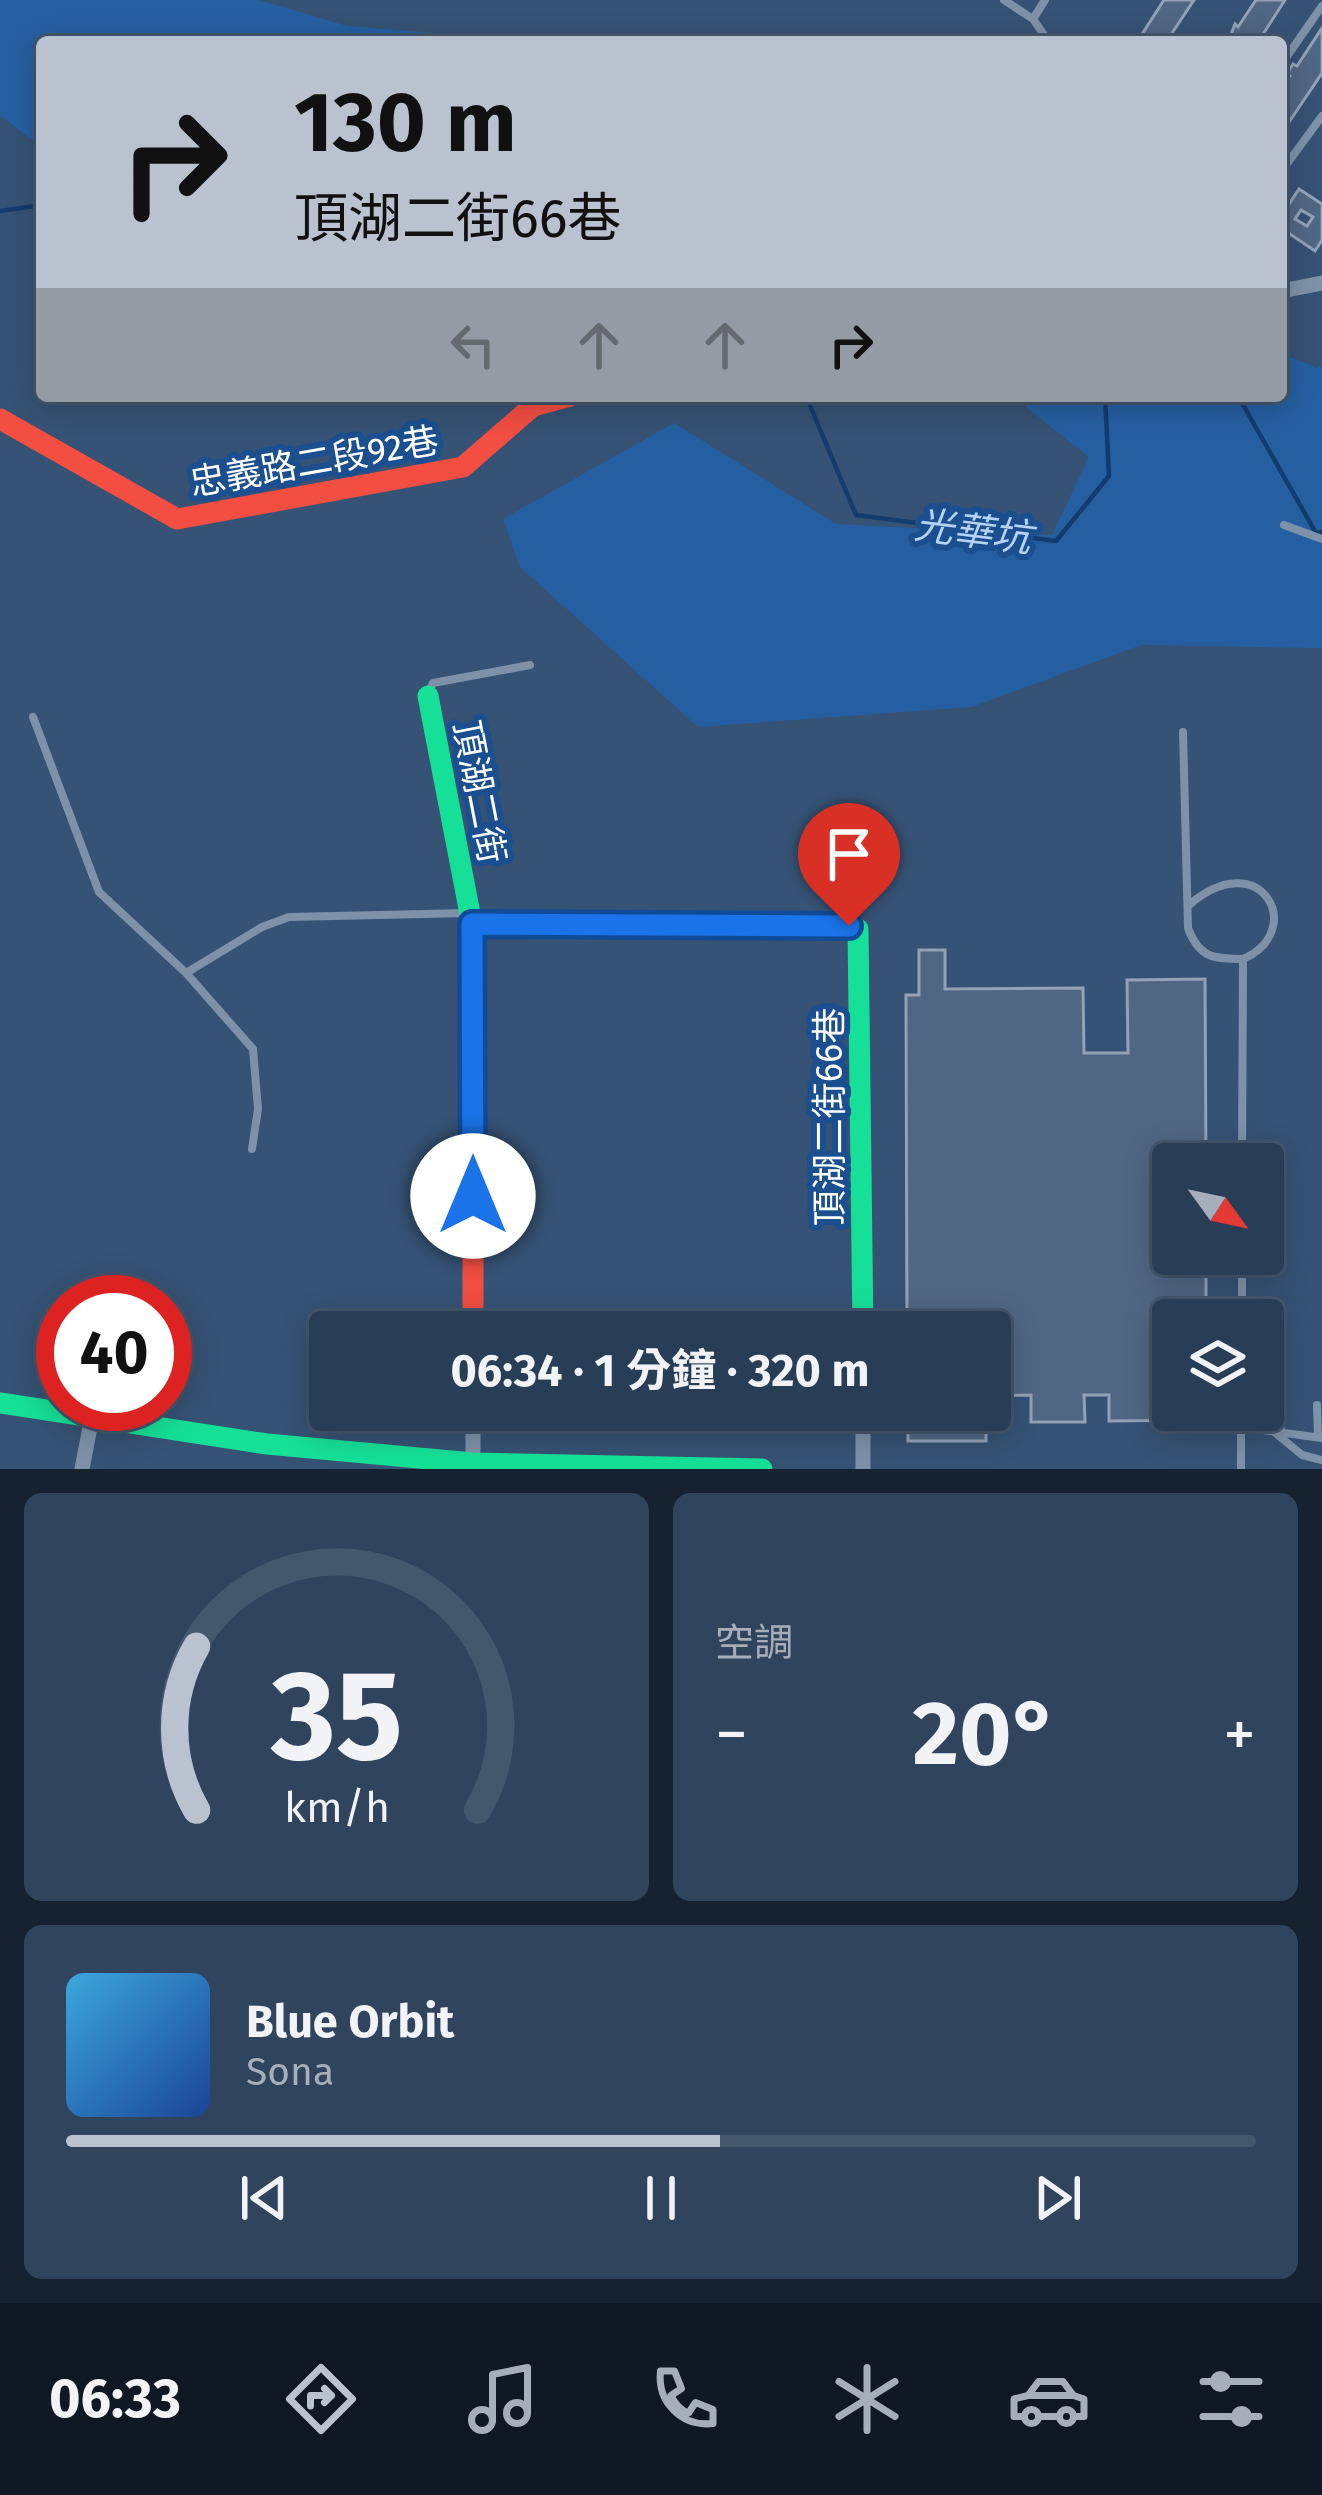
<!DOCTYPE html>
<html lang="zh-TW">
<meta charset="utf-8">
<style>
body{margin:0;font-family:"Fira Sans","Noto Sans TC",sans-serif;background:#30455d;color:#f1f3f6;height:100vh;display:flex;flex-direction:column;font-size:45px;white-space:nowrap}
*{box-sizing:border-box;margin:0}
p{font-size:39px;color:#a5aeba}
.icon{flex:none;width:66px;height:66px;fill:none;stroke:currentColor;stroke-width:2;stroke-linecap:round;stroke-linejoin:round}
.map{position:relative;height:1469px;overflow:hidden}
.sheet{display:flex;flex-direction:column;gap:24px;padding:24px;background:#162230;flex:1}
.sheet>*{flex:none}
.top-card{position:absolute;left:36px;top:36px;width:1251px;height:366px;border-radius:12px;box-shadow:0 6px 30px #0003,0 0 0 3px #44576d;background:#b9c2ce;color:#111;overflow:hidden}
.needle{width:78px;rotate:123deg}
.fabs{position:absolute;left:1152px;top:1143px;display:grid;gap:24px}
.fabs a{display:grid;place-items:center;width:132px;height:132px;border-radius:12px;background:#283e57;box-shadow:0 6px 30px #0003,0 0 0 3px #44576d;font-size:60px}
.speed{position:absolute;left:36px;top:1275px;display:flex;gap:24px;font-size:60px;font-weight:700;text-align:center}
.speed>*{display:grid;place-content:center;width:156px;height:156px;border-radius:50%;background:#283e57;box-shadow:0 6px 30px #0003,0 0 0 3px #44576d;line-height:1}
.speed .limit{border:18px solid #d22;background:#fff;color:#111}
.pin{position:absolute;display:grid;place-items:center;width:102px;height:102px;color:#fff;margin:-123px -51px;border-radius:50% 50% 50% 0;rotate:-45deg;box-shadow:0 0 12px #0007}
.pin .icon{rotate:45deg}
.me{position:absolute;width:132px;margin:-66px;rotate:0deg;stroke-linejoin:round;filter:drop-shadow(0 0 9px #0008)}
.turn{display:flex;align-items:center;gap:42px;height:252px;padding:0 60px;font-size:54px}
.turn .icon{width:156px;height:156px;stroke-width:2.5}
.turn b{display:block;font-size:84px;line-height:102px}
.lanes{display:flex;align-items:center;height:114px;padding:0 60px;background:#0003;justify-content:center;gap:60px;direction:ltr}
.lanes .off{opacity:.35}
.big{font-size:90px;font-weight:700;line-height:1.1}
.sheet .widget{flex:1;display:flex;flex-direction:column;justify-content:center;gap:18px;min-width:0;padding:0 42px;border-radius:18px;background:#30455d}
.sheet .dial{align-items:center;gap:0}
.dial svg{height:312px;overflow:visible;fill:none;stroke:#44576d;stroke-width:7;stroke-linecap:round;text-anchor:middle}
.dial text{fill:#f1f3f6;stroke:none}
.song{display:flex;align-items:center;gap:36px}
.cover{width:144px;height:144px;border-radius:18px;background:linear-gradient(135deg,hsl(200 70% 55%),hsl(220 70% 35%))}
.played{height:12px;border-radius:6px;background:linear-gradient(90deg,#b9c2ce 55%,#44576d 55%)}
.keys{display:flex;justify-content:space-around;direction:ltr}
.heat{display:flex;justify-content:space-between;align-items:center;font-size:66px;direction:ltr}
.sheet .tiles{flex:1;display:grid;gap:24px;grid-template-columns:1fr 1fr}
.widget:last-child{grid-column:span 2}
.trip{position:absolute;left:309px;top:1311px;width:702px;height:120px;border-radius:12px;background:#283e57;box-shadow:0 6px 30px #0003,0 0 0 3px #44576d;font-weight:700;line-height:120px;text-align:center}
.tabs{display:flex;height:192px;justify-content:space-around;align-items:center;background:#101923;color:#a5aeba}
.tabs .icon{width:84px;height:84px}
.tabs .active{color:#b9c2ce}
.tabs b{font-size:54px;color:#f1f3f6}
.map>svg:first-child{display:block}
</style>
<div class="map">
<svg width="1322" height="1469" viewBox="0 0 1322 1469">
<rect width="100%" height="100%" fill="#365274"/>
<path fill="#265fa1" d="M0 0H259L347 26 546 42H42V148L0 115Z
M1281 353 1317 368 1322 365V648L1141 645 972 707 698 727 520 567 503 519 674 423 836 524 1052 535 1089 457 1026 407 1031 396H1281Z"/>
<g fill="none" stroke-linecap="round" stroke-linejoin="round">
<path stroke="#153c6e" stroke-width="4.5" d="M0 211 42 205
M806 396 856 515 1056 541 1109 476 1105 396
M1238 396 1316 533 1322 532"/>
</g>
<path fill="#506783" stroke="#92a2b6" stroke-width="3" fill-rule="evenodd" d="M1164 0H1194L1166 42H1137Z
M1256 0H1285L1258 42H1228L1235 24 1238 27Z
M1322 28V73L1281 134V89L1290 76 1287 74 1293 64 1297 66Z
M1299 189 1322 204V240L1315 251 1281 228V216ZM1301 210 1313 217 1307 226 1295 219Z
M919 950H945V989L1083 988 1084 1053H1128L1127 980 1205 979 1206 1164H1173V1254H1206V1320H1173V1410H1207V1420L1109 1421V1395H1084L1085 1422H1031V1395L990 1396V1332H907L906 995H919Z
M908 1410H986V1441H908Z"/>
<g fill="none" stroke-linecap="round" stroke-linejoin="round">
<path stroke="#7d92a8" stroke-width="8" d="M1004 0 1033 19 1049 42
M1033 19 1045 0
M1281 65 1322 6
M1281 172 1322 116
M1284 525 1322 539
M428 694 433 683 530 665
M33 717 99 892 186 973 253 1049 258 1109 252 1149
M1183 732 1188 928C1199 958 1214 959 1243 959
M1188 906C1261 842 1308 931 1243 959L1242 1164
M186 973 262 927 289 917 469 913
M1242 1320V1254
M1279 1402 1281 1431
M1317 1405 1318 1437
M1241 1427 1322 1438
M1273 1431 1302 1455 1322 1460
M1241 1469V1410"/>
<path stroke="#7d92a8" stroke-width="15" d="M1281 291 1322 283
M473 1410V1463
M863 1410V1469
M82 1469 92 1417"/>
<path stroke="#16e098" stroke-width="21" d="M428 696 472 924 473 1174
M472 924 858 929 863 1332
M0 1403 267 1444 473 1463 762 1469"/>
<path stroke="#f24e42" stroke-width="21" d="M0 419 177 519 463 467 533 406 570 396
M473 1174V1332"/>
</g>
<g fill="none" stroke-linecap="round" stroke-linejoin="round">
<defs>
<path id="route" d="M473 1196 472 924 849 926"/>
</defs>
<use href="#route" stroke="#114b97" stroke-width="30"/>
<use href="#route" stroke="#1a73e8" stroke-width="21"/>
</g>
<g text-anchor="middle" stroke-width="12" stroke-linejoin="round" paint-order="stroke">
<g font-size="36" fill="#fff" stroke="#1b4f8f">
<text transform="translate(314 461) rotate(-10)" y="13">忠義路二段92巷</text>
<text transform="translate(480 792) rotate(79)" y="13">頂湖二街</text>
<text transform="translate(829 1117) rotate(-90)" y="13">頂湖二街66巷</text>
</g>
<g font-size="39" font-style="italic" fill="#b5d3f5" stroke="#1b4f8f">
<text transform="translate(973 531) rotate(7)" y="14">光華坑</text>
</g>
</g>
</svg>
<div class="fabs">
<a><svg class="needle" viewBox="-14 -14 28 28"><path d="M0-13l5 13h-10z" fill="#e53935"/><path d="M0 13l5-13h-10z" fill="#a5aeba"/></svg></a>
<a><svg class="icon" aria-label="layers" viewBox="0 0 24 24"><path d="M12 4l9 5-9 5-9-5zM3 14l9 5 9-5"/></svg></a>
</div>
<div class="speed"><div class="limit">40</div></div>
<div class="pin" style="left:849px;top:926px;background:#d93025"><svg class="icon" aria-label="arrive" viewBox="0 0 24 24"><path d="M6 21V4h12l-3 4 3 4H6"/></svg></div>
<svg class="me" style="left:473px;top:1196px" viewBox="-20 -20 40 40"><circle r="19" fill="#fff"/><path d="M0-13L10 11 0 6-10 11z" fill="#1a73e8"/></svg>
<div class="trip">06:34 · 1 分鐘 · 320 m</div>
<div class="top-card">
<div class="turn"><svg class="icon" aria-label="right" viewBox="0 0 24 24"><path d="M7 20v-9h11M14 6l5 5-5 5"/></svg><div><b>130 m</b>頂湖二街66巷</div></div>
<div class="lanes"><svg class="icon off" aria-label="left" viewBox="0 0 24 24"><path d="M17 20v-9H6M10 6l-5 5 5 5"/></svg><svg class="icon off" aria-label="ahead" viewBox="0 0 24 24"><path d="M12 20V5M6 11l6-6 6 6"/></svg><svg class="icon off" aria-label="ahead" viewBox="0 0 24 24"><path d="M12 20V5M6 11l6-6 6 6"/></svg><svg class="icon" aria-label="right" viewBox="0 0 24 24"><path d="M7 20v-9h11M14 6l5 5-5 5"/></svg></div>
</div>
</div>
<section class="sheet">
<div class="tiles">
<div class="widget dial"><svg viewBox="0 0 100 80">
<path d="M14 69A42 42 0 1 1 86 69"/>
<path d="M14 69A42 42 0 0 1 14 27" stroke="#b9c2ce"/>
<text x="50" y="56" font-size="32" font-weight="700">35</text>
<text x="50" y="72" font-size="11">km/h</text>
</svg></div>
<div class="widget"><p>空調</p>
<div class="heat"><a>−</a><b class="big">20°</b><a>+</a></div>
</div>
<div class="widget">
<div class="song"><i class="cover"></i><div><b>Blue Orbit</b><p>Sona</p></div></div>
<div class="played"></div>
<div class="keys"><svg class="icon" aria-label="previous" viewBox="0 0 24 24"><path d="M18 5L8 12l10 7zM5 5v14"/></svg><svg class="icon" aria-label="pause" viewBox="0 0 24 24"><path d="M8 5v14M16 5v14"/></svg><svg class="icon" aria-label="next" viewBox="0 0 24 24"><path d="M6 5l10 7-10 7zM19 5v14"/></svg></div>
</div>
</div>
</section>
<nav class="tabs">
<b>06:33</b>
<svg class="icon active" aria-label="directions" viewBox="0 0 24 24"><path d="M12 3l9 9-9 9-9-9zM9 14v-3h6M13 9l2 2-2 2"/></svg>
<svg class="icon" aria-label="music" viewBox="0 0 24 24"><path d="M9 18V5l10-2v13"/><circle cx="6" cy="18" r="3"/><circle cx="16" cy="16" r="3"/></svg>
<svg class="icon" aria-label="phone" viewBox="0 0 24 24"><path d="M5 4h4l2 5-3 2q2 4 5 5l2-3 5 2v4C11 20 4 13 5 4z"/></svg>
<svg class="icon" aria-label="climate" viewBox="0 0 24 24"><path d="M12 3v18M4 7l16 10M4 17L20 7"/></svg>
<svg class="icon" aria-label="car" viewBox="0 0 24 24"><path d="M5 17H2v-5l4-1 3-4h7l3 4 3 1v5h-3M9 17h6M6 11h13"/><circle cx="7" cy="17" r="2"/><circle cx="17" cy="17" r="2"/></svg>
<svg class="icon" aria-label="filters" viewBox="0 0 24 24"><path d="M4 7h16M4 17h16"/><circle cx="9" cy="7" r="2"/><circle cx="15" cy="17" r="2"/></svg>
</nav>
